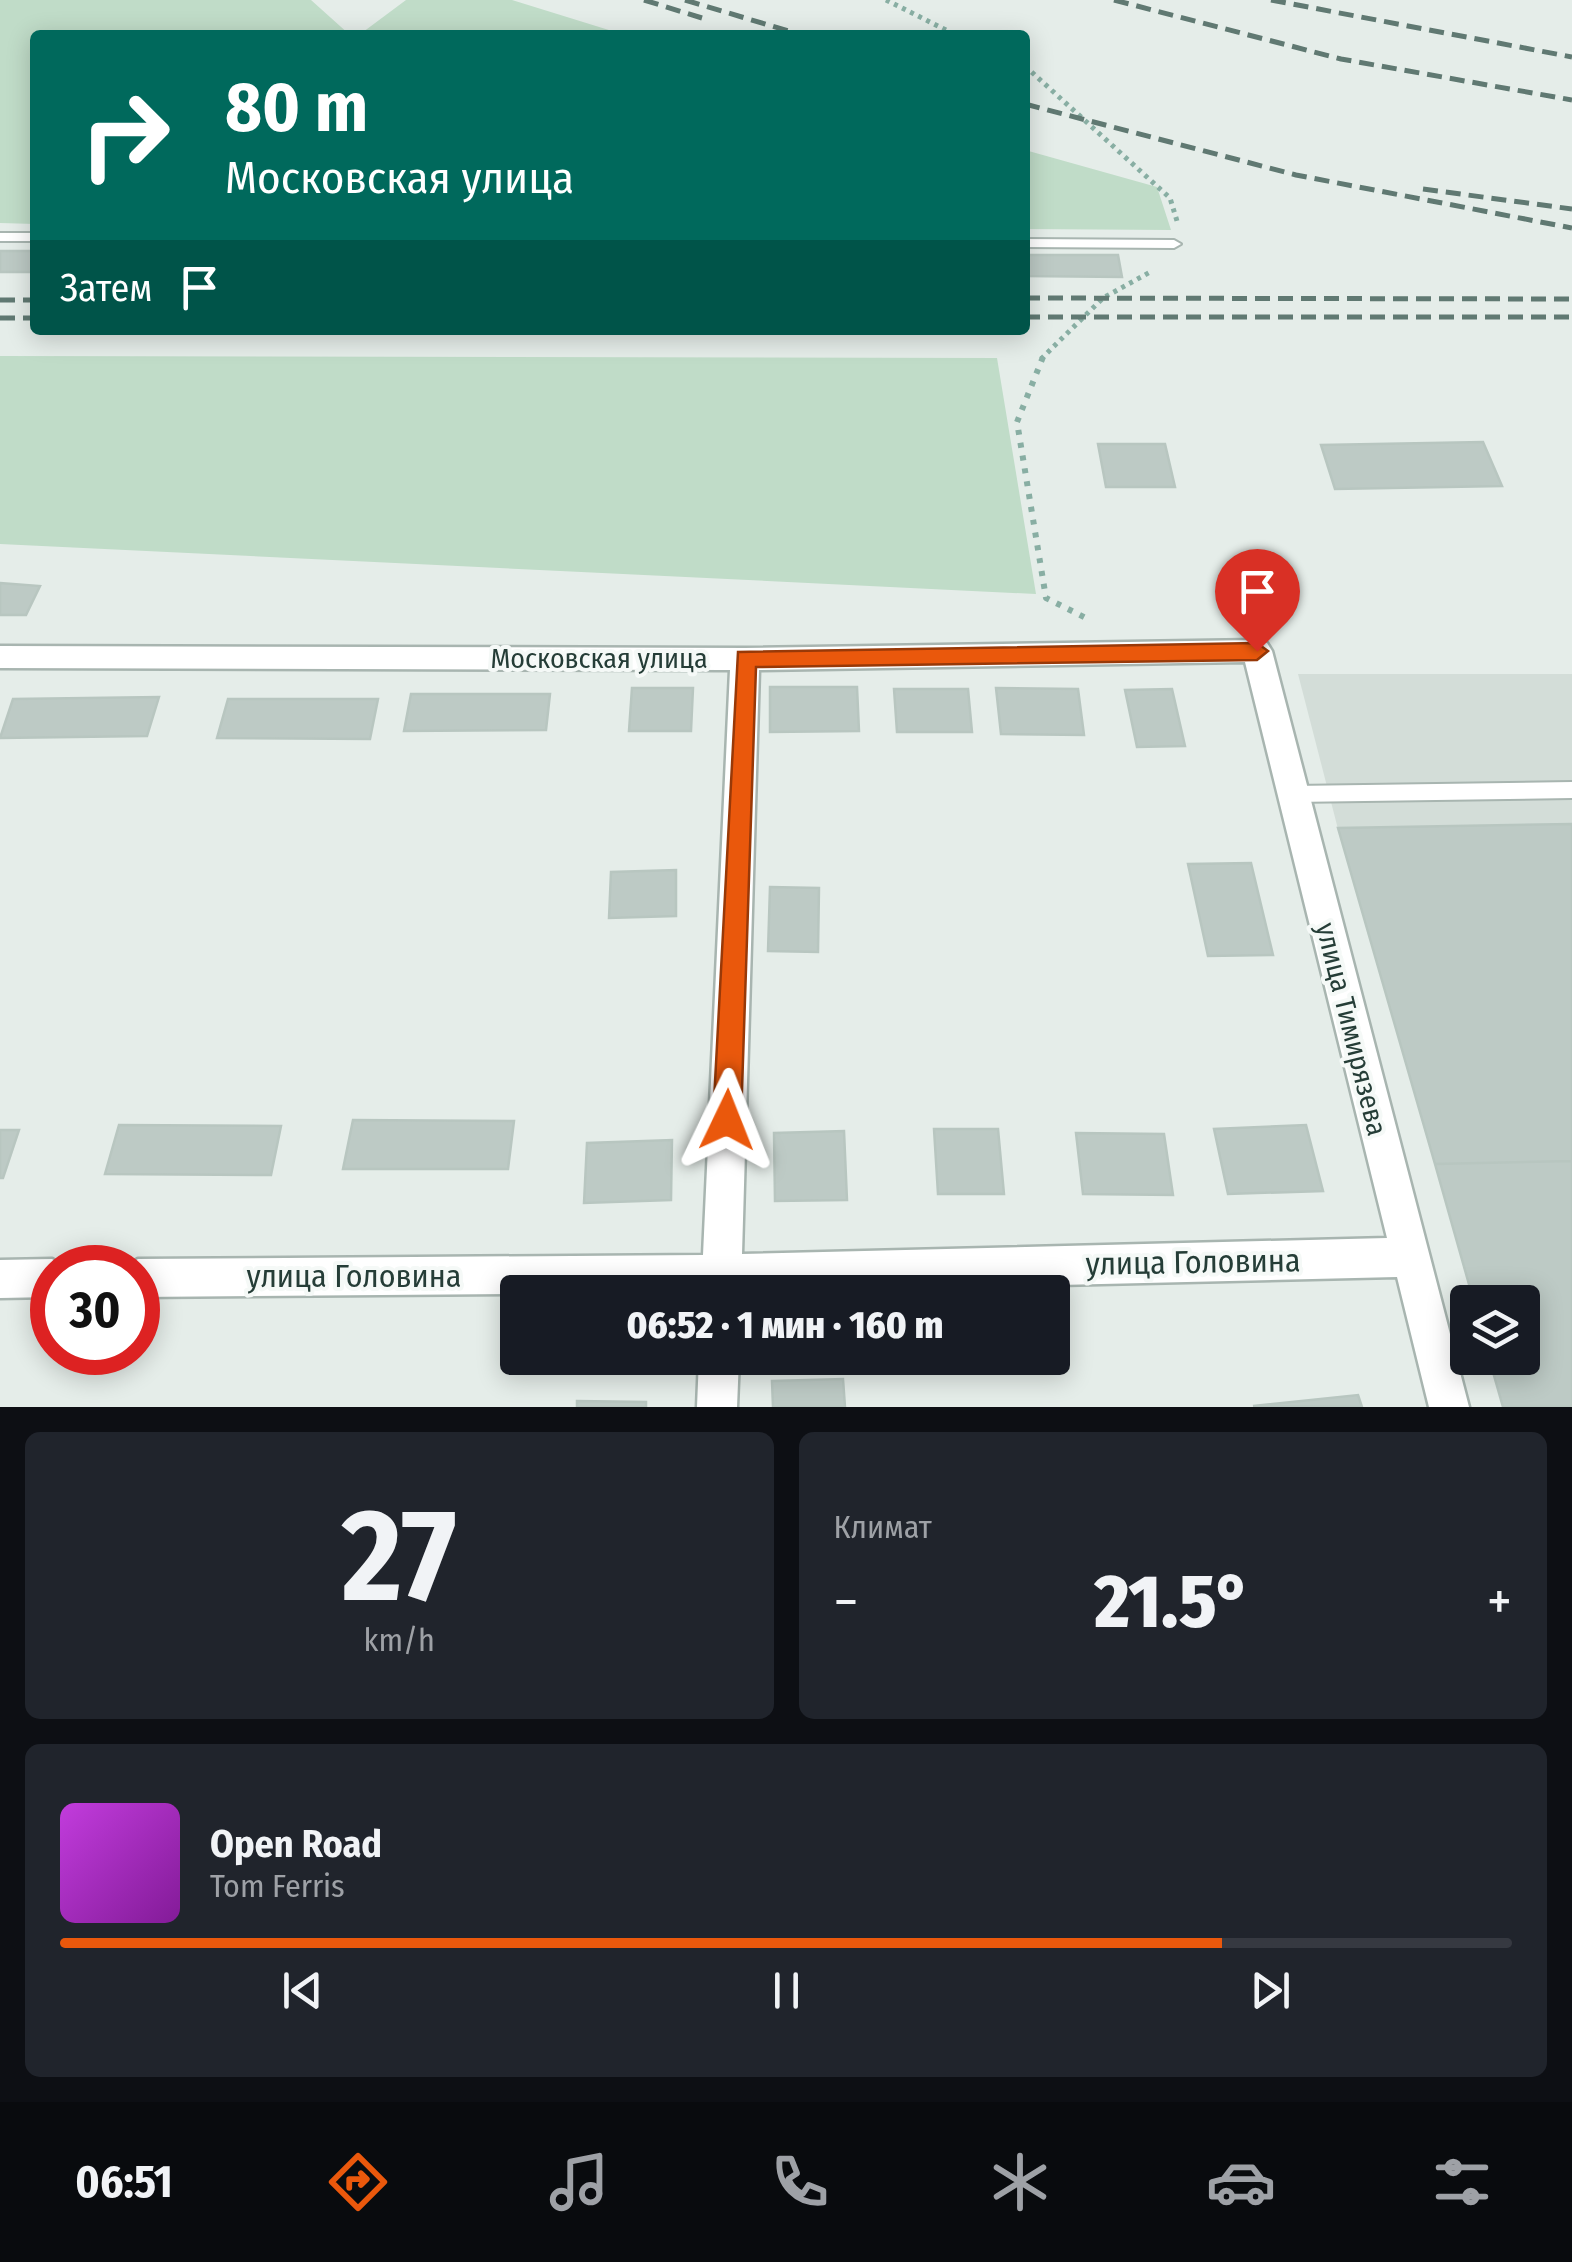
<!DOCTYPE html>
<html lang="ru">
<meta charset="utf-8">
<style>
body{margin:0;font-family:"Fira Sans Condensed",sans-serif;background:#20242c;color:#f1f3f6;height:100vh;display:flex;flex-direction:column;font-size:38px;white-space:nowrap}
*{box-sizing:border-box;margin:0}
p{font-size:32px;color:#9ea1a6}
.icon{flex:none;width:55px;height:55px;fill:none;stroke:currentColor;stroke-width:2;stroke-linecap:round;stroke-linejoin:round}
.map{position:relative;height:1407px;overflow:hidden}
.details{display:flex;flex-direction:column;gap:25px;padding:25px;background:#0d0f14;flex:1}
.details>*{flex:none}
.top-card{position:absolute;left:30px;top:30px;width:1000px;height:305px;border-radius:10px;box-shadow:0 5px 25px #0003;background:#00695c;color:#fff;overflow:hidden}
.fabs{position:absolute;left:1450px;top:1285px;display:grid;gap:20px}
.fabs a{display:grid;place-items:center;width:90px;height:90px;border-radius:10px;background:#171b24;box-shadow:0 5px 25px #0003;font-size:50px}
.speed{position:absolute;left:30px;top:1245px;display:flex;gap:20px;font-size:50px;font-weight:700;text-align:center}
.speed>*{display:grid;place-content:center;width:130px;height:130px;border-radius:50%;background:#171b24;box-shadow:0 5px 25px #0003;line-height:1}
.speed .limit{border:15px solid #d22;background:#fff;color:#111}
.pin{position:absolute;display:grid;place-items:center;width:85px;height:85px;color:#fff;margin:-102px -42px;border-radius:50% 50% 50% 0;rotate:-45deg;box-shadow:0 0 10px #0007}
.pin .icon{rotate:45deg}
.me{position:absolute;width:110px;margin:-55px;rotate:2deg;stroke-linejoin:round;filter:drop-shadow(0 0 8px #0008)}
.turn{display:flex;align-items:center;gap:35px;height:210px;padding:0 30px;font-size:45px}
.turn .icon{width:130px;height:130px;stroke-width:2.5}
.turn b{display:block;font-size:70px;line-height:85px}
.then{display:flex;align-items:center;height:95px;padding:0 30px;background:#0003;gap:20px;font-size:38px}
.big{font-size:75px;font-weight:800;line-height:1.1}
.details .tile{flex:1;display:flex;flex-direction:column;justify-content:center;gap:15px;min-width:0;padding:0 35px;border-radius:15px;background:#20242c}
.details .dial{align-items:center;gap:0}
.dial b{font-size:130px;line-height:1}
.song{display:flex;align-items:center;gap:30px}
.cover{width:120px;height:120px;border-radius:15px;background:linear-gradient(135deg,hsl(290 70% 55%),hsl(290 70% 35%))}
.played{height:10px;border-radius:5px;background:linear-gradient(90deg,#ea580c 80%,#363941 80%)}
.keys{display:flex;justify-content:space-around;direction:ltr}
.heat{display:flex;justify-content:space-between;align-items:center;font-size:55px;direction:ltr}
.details .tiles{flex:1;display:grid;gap:25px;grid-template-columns:1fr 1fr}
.tile:last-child{grid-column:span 2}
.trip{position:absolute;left:500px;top:1275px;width:570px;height:100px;border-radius:10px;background:#171b24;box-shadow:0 5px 25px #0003;font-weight:800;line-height:100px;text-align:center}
.dock{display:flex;height:160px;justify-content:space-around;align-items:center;background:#090b0e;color:#9ea1a6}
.dock .icon{width:70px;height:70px}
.dock .active{color:#ea580c}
.dock b{font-size:45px;color:#f1f3f6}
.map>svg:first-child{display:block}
</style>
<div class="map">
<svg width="1572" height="1407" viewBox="0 0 1572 1407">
<rect width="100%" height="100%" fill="#e5ede9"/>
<path fill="#d3ddd8" d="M1298 674H1572V1407H1503L1489 1358H1522V1302H1474L1338 829Z"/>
<path fill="#c0dcc8" d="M0 0H311L350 35H35V224L0 223Z
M406 0H512L625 35H359Z
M1025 150 1157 187 1171 230 1025 229Z
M0 356 997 358 1036 594 0 544Z"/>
<path fill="#bdcac5" stroke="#b8c6c0" stroke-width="2.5" d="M0 251H35V272H0Z
M1025 255H1118L1122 277 1025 276Z
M1483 442 1502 486 1335 489 1321 445Z
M1098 444H1165L1175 487H1106Z
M0 583 40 586 26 615H0Z
M770 687H857L859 731 770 732Z
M632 688H693L691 731H629Z
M996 688 1078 689 1084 735 1001 734Z
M894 689H968L972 732H897Z
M1172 689 1185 746 1137 747 1125 690Z
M411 694H550L546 730 404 731Z
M159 697 147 736 0 738 13 699Z
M228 699H378L370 739 217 738Z
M1572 824V1161L1435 1164 1338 828Z
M1251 863 1273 955 1208 956 1188 864Z
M676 870V916L609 918 611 872Z
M770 887 819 888 818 952 768 951Z
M353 1120 514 1121 508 1169H343Z
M119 1125 281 1126 271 1175 105 1174Z
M1306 1125 1323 1191 1228 1194 1214 1129Z
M934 1129H998L1004 1194H938Z
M0 1130H19L3 1178H0Z
M844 1131 847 1200 775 1201 774 1133Z
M1076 1133 1164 1134 1173 1195 1083 1194Z
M672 1140 671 1200 584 1203 587 1143Z
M1572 1161V1407H1503L1489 1358H1522V1302H1474L1435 1164Z
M843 1379 845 1407H773L772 1381Z
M1358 1395 1362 1407 1253 1406Z
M577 1401 646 1402V1407H577Z"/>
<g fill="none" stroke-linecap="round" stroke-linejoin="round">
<defs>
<path id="lane" d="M0 233H35V241H0Z
M1025 239 1174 240 1181 244 1174 248 1025 247Z
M1572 782V798L1293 802 1287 799 1284 794 1287 789 1293 786Z"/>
<path id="street" d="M1257 640 1267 643 1272 651 1469 1407H1429L1397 1277 755 1292 138 1297V1268H123L138 1259 703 1255 730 670 0 668V646L745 648ZM1245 662 1387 1238 742 1254 759 670Z
M52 1259 67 1268H52V1297L0 1298V1260Z
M699 1358H739L737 1407H697Z"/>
</defs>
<use href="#lane" stroke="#a8b5b0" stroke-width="4"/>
<use href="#street" stroke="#a8b5b0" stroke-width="5"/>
<path stroke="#88aea3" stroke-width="5" stroke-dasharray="4 5" stroke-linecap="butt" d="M886 0 956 35
M1025 66 1170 198 1177 221
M1041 359 1103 298 1152 271"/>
<path stroke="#88aea3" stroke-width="6" stroke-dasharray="5 8" stroke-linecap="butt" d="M1043 357 1017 422 1046 598 1090 620"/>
<use href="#lane" fill="#fff" fill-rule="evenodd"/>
<use href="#street" fill="#fff" fill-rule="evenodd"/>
<path stroke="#607972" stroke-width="5" stroke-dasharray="15 8" stroke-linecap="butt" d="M644 0 702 18
M685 0 802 35
M1114 0 1341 59 1572 100
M1271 0 1572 57
M1025 104 1296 175 1572 228
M1423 189 1572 209
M1025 298 1572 299
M0 300H35
M1025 317H1572
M0 318H35"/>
</g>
<path fill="#ea580c" stroke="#983908" stroke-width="2.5" d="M1257 643 1268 651 1257 660 756 667 741 1120 737 1130 727 1133 718 1130 713 1120 738 652Z"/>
<g text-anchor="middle" stroke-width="8" stroke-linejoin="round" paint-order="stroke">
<g font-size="28" fill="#253d37" stroke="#f5f9f7">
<text x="599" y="668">Московская улица</text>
<text transform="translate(1352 1029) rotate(76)" y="10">улица Тимирязева</text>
</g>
<g font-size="32" fill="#253d37" stroke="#f5f9f7">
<text transform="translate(1193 1262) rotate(-1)" y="11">улица Головина</text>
<text x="354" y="1287">улица Головина</text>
</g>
</g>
</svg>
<div class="fabs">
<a><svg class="icon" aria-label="layers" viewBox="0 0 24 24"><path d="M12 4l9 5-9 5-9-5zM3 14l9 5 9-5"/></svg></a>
</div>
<div class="speed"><div class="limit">30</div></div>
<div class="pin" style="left:1257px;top:651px;background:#d93025"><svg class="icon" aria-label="arrive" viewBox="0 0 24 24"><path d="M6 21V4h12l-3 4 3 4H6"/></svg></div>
<svg class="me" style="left:727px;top:1120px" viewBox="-20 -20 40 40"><path d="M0-17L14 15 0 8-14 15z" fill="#ea580c" stroke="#fff" stroke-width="4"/></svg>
<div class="trip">06:52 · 1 мин · 160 m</div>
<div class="top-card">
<div class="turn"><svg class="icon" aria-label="right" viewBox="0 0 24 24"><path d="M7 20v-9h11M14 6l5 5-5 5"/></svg><div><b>80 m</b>Московская улица</div></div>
<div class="then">Затем<svg class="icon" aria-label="arrive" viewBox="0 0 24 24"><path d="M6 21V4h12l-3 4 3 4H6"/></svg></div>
</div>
</div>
<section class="details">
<div class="tiles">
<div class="tile dial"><b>27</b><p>km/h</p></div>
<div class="tile"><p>Климат</p>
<div class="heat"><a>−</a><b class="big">21.5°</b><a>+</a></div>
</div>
<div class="tile">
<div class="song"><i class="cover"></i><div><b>Open Road</b><p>Tom Ferris</p></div></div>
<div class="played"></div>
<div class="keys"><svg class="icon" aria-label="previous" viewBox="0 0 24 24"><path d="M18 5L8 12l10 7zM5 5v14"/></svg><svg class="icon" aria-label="pause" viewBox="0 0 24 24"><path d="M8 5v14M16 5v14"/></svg><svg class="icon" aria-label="next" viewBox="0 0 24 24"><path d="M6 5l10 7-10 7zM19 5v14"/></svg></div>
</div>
</div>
</section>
<nav class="dock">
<b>06:51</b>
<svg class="icon active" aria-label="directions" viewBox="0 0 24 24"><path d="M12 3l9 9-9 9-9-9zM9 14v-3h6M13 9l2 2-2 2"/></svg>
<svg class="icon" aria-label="music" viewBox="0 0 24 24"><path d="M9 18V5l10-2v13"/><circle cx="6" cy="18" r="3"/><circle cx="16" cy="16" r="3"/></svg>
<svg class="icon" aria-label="phone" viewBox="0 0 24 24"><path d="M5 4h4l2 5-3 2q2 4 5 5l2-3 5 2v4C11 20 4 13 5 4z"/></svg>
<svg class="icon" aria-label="climate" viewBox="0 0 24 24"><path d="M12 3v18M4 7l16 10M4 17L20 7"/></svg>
<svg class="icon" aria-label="car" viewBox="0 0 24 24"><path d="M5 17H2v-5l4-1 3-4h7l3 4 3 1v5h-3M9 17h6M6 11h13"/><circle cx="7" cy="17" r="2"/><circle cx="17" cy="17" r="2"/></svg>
<svg class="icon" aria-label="filters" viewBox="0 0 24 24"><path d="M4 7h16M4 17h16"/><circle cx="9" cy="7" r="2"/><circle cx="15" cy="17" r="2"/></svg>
</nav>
